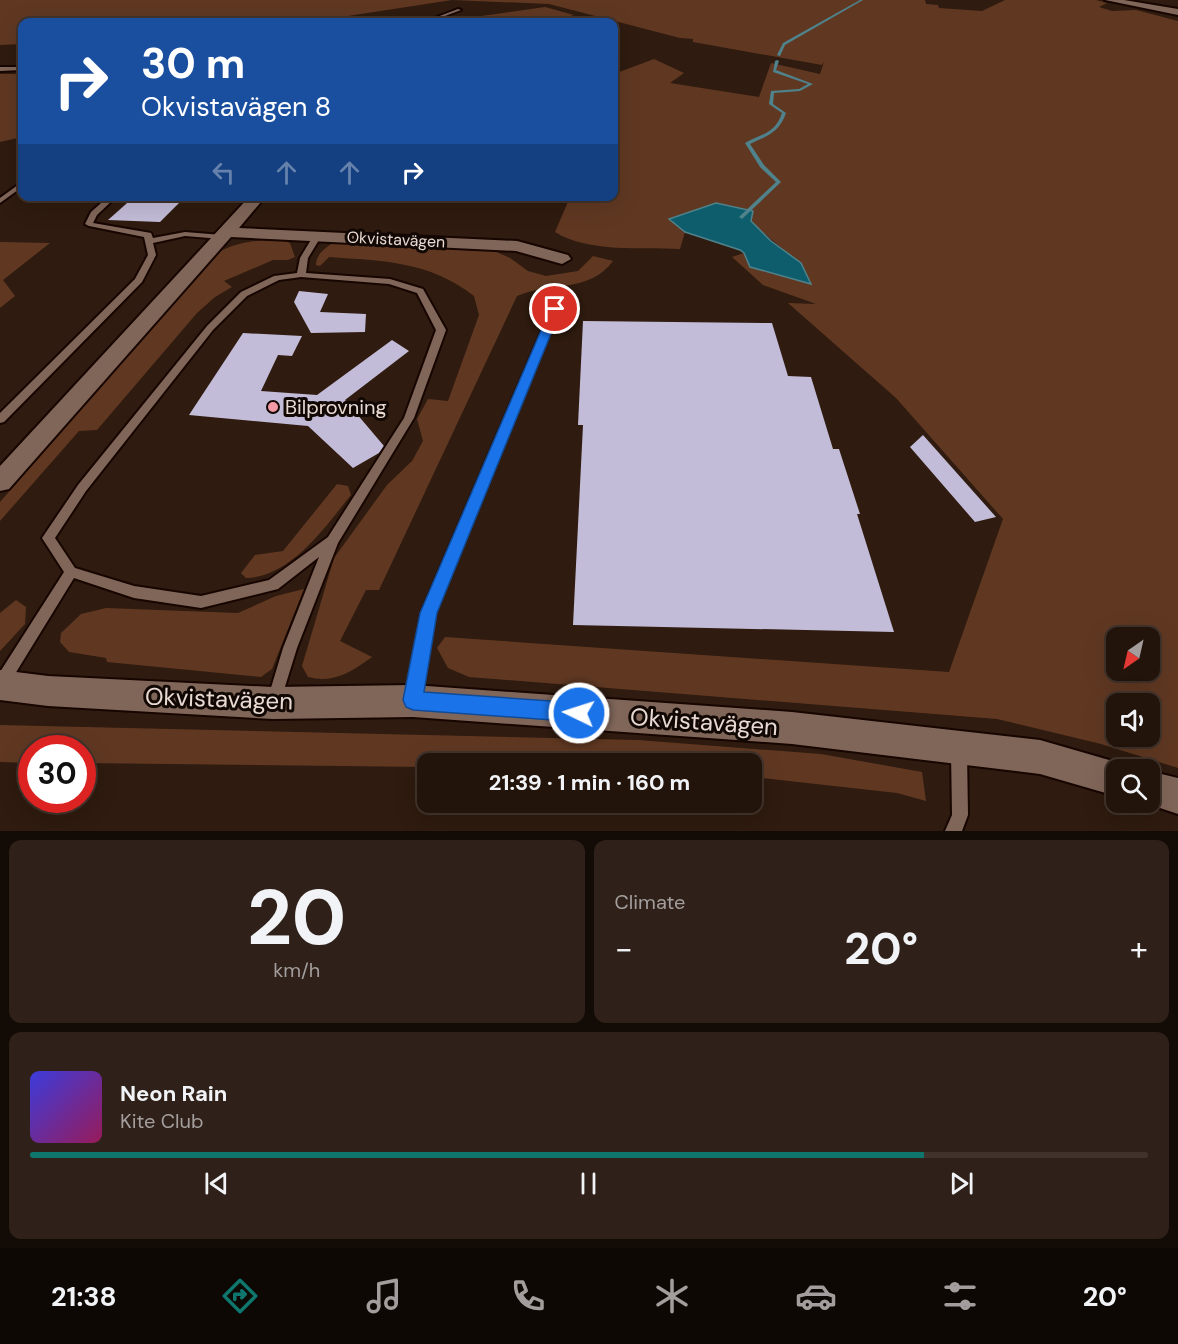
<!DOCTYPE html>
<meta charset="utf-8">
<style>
body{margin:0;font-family:"DM Sans",sans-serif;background:#2f2119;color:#f1f3f6;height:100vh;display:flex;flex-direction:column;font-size:22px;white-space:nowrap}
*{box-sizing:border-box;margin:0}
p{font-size:20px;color:#a39e9d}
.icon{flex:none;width:33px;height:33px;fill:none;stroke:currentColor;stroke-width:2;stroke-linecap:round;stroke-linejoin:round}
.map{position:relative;height:831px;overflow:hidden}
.details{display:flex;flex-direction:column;gap:9px;padding:9px;background:#130b06;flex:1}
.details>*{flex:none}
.top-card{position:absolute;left:18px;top:18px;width:600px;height:183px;border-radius:12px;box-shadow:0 6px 24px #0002,0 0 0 2px #40332c;background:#1a4fa0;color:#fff;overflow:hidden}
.needle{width:39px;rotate:214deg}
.fabs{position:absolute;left:1106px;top:627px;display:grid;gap:12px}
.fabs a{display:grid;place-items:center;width:54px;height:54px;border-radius:12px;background:#23140b;box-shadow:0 6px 24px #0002,0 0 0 2px #40332c;font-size:30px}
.speed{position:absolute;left:18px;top:735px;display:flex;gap:12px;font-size:30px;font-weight:700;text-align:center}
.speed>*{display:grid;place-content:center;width:78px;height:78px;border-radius:50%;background:#23140b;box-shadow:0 6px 24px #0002,0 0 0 2px #40332c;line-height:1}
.speed .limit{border:9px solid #d22;background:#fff;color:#111}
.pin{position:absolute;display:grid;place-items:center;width:51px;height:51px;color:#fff;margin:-26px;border:3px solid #fff;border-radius:50%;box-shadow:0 2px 6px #0007}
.me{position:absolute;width:66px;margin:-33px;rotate:274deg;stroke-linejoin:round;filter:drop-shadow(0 0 4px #0008)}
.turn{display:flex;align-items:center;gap:21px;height:126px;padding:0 24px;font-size:27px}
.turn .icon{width:78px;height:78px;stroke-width:2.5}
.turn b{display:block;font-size:42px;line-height:51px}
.lanes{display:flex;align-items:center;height:57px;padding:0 24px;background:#0003;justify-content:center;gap:30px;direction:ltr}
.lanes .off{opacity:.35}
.big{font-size:45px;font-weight:700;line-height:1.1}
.details .card{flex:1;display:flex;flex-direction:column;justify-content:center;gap:9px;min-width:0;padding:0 21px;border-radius:12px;background:#2f2119}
.details .dial{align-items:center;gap:0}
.dial b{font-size:78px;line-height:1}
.song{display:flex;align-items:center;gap:18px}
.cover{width:72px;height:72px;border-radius:9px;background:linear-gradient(135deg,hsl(240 70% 55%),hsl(330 70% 35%))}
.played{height:6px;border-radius:3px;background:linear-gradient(90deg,#0f766e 80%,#40332c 80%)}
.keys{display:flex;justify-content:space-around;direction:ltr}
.heat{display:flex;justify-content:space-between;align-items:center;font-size:33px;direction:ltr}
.details .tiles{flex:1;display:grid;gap:9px;grid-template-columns:1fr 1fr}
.card:last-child{grid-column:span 2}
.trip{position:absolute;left:417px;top:753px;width:345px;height:60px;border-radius:12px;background:#23140b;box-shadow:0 6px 24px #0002,0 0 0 2px #40332c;font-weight:700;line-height:60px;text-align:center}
.menu{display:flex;height:96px;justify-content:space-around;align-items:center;background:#0e0804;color:#a39e9d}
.menu .icon{width:42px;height:42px}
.menu .on{color:#0f766e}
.menu b{font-size:27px;color:#f1f3f6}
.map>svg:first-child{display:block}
</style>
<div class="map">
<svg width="1178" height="831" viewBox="0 0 1178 831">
<rect width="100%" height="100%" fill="#2f1b0f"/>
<path fill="#603822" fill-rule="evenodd" d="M0 0H925L926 4 938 5 939 8 982 11 1005 0H1096L1107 3 1099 7 1112 11 1136 10 1178 21V768L1101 744 997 719 469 677 448 668 437 648 445 637 949 672 1003 519 896 398 788 303 816 304 763 285 732 257 744 253 810 284C800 257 771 242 751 221L752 211 669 219 685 232 680 249C641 247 589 253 555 232L570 197 614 196V74L654 59 684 73 670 83 759 97 771 63 820 74 824 62 822 65 693 42V39L680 38 549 4 452 0 309 22H22V44L0 45ZM1116 638H1149V670H1116ZM1116 704H1149V736H1116Z
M545 7 574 15 550 22H438Z
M0 74H22V137L0 142Z
M279 239 290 243 295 257 288 260H273L224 281 232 287 215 297 197 313 97 430 79 431 0 521V502L219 252C239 241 257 241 279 239Z
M0 242 50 243 3 280 15 296 0 308Z
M335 242 483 246 510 258 528 271 546 276 578 271 593 256 613 261C590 293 549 282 517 296L379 590H366L340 641 372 657C352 671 335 684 308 677L302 666 334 558 387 485 412 461 423 441 417 419 428 399 448 401 479 315 474 296C429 261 384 261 329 257L320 266 316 265C316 254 326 247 335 242Z
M337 484 348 486 351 495C325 527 291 577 246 578L241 573 255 555 283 551Z
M304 589 272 669 261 677 107 662 106 658 69 652 60 642 61 633 81 614 106 608 238 613 276 596Z
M16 600 26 607 25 624 0 651V613Z
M0 725 638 740 821 754 922 772 926 801 897 793 752 777V764H428L427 767 83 763 82 748H32L31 763 0 762Z"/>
<path fill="#0e5d6d" stroke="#4f828b" stroke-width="1.5" d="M716 203 753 211 751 221 771 241 801 263 811 284 750 267 744 253 740 250 685 232 669 219Z"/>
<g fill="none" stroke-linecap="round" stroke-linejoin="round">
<path fill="#4f828b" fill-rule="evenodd" d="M860 0H863L785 45 780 56 777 55 783 43Z
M777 60 779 61 776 70 813 84 800 91 774 93 773 104 786 113C779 133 767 136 750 144L764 165 781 182 742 219 739 217 740 216 776 182 760 167 745 143C761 134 775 134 782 113L769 104 771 91 799 89 808 84 773 72 775 61Z"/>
</g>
<path fill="#c3bcd8" d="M135 196H186L160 222 108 220Z
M299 291 328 294 320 312 366 314 365 332 311 333 294 302Z
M583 321 772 323 788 376 811 377 833 449H839L860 514H857L894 632 573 625 583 425H578Z
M243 333 302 336 292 356 278 355 261 391 317 395 392 340 409 351 345 400 384 446 379 453 353 468 308 426 189 415Z
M923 435 996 517 975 522 910 447Z"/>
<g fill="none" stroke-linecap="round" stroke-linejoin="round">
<defs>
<path id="service" d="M458 9 461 10 429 22H424Z
M0 67H22V70L0 71Z
M22 182V187L0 203V198Z
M109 196H117L97 215 93 223 151 233 153 238 185 232 222 235 226 237 222 239 185 236 153 243 156 255 142 282 4 422 0 423V413L135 279 148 255 144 237 89 226 85 224 91 212Z
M315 233H321L322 235 308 258 306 273 390 279 423 289 446 330 414 418 338 543 297 648 279 706 274 708 269 706 267 701 283 648 319 557 278 589 201 608 134 598 74 578 7 687 0 688V672L64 572 42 538 78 485 207 326 241 292 274 276 297 273 300 258ZM301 277 389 284 417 293 436 330 404 418 328 537 269 580 201 596 134 586 75 568 55 538 86 491 213 330 247 296 279 280Z
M555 306 559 309 435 613 420 699 418 704 413 706 408 704 406 699 421 613 551 309Z
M959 744 965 746 967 752 968 815 962 831H945L952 815 951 752 953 746Z"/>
<path id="minor" d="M1105 0H1124L1178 9V15Z
M250 196H266L239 228 517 241 568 255 571 259 562 264 516 251 231 237 9 489 0 491V466Z
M0 670 48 676 273 687 413 685 792 712 1040 740 1116 762 1129 770H1116V796L1040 774 792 744 413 717 273 719 48 706 0 700Z
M1149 771 1178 778V814L1142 802H1149Z"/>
</defs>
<use href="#service" stroke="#170500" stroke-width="4"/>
<use href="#minor" stroke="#170500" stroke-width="4"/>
<use href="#service" fill="#806659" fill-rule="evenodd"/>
<use href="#minor" fill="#806659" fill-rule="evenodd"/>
</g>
<path fill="#1a73e8" stroke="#114b97" stroke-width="1.5" d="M551 307 561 309 437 613 424 692 579 703 586 706 589 713 586 719 579 722 413 710 406 707 403 700 420 613Z"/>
<circle fill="#f49aa6" stroke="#110804" stroke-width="2" cx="273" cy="407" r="6"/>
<g text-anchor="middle" stroke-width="6" stroke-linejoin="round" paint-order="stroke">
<g font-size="16" fill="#e8d9d2" stroke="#110804">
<text transform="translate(396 239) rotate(3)" y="6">Okvistavägen</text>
</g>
<g font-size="20" fill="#e8d9d2" stroke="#110804" text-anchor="start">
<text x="285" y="414">Bilprovning</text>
</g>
<g font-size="24" fill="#e8d9d2" stroke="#110804">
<text transform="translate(219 699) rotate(2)" y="8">Okvistavägen</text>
<text transform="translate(704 722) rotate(4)" y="8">Okvistavägen</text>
</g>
</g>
</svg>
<div class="fabs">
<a><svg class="needle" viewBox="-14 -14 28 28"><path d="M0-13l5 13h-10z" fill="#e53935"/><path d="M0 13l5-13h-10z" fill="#a39e9d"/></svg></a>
<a><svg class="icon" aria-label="sound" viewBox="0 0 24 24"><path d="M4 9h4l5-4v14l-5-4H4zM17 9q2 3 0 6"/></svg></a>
<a><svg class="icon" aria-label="search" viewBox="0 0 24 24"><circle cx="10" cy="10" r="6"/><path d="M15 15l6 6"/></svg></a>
</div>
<div class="speed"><div class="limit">30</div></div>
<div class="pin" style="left:555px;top:309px;background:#d93025"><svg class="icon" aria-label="arrive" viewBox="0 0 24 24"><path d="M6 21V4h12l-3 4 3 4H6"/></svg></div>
<svg class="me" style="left:579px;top:713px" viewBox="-20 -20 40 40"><circle r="17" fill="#1a73e8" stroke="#fff" stroke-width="3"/><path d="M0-11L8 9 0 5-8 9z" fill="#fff"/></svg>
<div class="trip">21:39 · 1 min · 160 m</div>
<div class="top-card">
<div class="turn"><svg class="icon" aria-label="right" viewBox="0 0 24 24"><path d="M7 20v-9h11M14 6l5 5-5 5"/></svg><div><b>30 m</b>Okvistavägen 8</div></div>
<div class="lanes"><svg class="icon off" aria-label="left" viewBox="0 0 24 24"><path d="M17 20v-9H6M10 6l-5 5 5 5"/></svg><svg class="icon off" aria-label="ahead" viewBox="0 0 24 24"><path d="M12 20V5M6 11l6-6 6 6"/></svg><svg class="icon off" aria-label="ahead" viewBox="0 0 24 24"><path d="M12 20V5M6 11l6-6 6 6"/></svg><svg class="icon" aria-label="right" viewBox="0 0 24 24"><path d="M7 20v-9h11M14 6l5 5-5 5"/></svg></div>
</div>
</div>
<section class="details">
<div class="tiles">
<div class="card dial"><b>20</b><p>km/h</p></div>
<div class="card"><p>Climate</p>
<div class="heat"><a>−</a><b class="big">20°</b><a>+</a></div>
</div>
<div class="card">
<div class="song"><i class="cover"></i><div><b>Neon Rain</b><p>Kite Club</p></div></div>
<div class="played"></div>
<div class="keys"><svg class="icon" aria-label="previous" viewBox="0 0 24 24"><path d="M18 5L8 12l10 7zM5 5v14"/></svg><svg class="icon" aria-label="pause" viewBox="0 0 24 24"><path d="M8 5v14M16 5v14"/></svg><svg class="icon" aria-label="next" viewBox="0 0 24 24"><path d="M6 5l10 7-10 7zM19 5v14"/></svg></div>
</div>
</div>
</section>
<nav class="menu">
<b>21:38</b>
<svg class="icon on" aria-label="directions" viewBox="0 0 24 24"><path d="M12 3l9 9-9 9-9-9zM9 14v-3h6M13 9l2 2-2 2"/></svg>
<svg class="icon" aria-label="music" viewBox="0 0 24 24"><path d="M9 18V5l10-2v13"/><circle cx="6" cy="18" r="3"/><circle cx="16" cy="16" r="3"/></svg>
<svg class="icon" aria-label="phone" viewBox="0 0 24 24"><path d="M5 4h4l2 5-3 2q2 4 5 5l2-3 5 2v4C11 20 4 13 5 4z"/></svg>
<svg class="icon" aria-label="climate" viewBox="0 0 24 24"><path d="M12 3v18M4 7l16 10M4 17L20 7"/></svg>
<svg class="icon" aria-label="car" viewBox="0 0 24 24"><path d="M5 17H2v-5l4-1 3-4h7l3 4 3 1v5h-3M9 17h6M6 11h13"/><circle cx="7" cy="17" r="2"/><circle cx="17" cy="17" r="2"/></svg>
<svg class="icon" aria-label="filters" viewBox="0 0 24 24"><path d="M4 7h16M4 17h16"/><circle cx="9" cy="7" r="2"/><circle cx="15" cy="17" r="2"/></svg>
<b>20°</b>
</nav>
